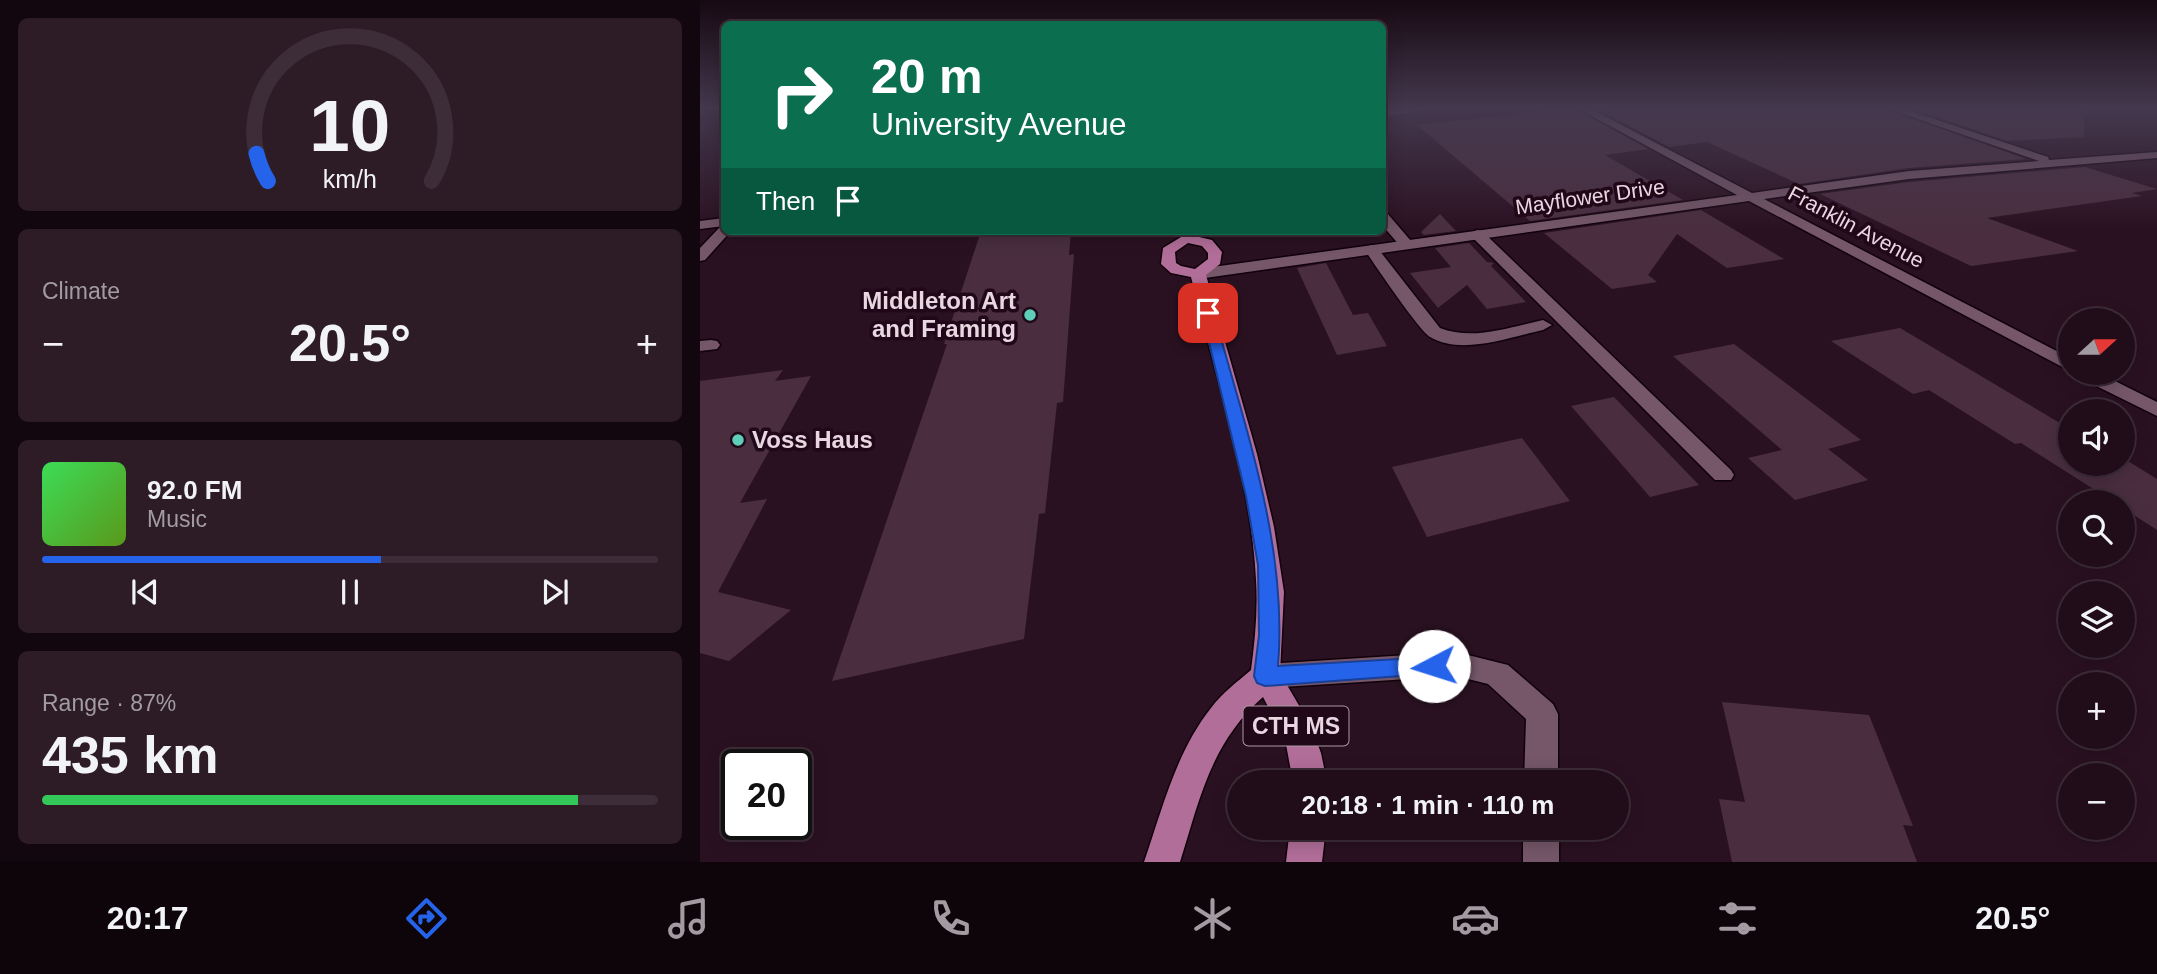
<!DOCTYPE html>
<meta charset="utf-8">
<style>
body{margin:0;font-family:Arial,sans-serif;background:#2d1b26;color:#f1f3f6;height:100vh;display:flex;flex-direction:column;font-size:26px;white-space:nowrap}
*{box-sizing:border-box;margin:0}
p{font-size:23px;color:#a29ca2}
.icon{flex:none;width:38px;height:38px;fill:none;stroke:currentColor;stroke-width:2;stroke-linecap:round;stroke-linejoin:round}
.map{position:relative;flex:1;overflow:hidden}
.drawer{display:flex;flex-direction:column;gap:18px;padding:18px;background:#12070e;width:700px}
.drawer>*{flex:none}
.banner{position:absolute;left:21px;top:21px;width:665px;height:214px;border-radius:10px;box-shadow:0 4px 18px #0003,0 0 0 2px #3d2d38;background:#0b6e4f;color:#fff;overflow:hidden}
.needle{width:46px;rotate:69deg}
.tools{position:absolute;left:1358px;top:308px;display:grid;gap:14px}
.tools a{display:grid;place-items:center;width:77px;height:77px;border-radius:50%;background:#200d19;box-shadow:0 4px 18px #0003,0 0 0 2px #3d2d38;font-size:35px}
.speed{position:absolute;left:21px;top:749px;display:flex;gap:14px;font-size:35px;font-weight:700;text-align:center}
.speed>*{display:grid;place-content:center;width:91px;height:91px;border-radius:50%;background:#200d19;box-shadow:0 4px 18px #0003,0 0 0 2px #3d2d38;line-height:1}
.speed .limit{border:4px solid #111;border-radius:10px;background:#fff;color:#111}
.pin{position:absolute;display:grid;place-items:center;width:60px;height:60px;color:#fff;margin:-30px;border-radius:14px;box-shadow:0 4px 10px #0006}
.me{position:absolute;width:77px;margin:-38px;rotate:265deg;stroke-linejoin:round;filter:drop-shadow(0 0 5px #0008)}
.turn{display:flex;align-items:center;gap:24px;height:147px;padding:0 35px;font-size:32px}
.turn .icon{width:91px;height:91px;stroke-width:2.5}
.turn b{display:block;font-size:49px;line-height:60px}
.then{display:flex;align-items:center;height:66px;padding:0 35px;background:#0003;gap:14px;font-size:26px}
.big{font-size:52px;font-weight:800;line-height:1.1}
.drawer .card{flex:1;display:flex;flex-direction:column;justify-content:center;gap:10px;min-width:0;padding:0 24px;border-radius:10px;background:#2d1b26}
.drawer .dial{align-items:center;gap:0}
.dial svg{height:182px;overflow:visible;fill:none;stroke:#3d2d38;stroke-width:7;stroke-linecap:round;text-anchor:middle}
.dial text{fill:#f1f3f6;stroke:none}
.song{display:flex;align-items:center;gap:21px}
.cover{width:84px;height:84px;border-radius:10px;background:linear-gradient(135deg,hsl(130 70% 55%),hsl(90 70% 35%))}
.played{height:7px;border-radius:4px;background:linear-gradient(90deg,#2563eb 55%,#3d2d38 55%)}
.keys{display:flex;justify-content:space-around;direction:ltr}
.heat{display:flex;justify-content:space-between;align-items:center;font-size:38px;direction:ltr}
.charge{height:10px;border-radius:5px;background:linear-gradient(90deg,#34c759 87%,#3d2d38 0)}
.trip{position:absolute;left:527px;top:770px;width:402px;height:70px;border-radius:35px;background:#200d19;box-shadow:0 4px 18px #0003,0 0 0 2px #3d2d38;font-weight:800;line-height:70px;text-align:center}
.menu{display:flex;height:112px;justify-content:space-around;align-items:center;background:#0d050a;color:#a29ca2}
.menu .icon{width:49px;height:49px}
.menu .active{color:#2563eb}
.menu b{font-size:32px;color:#f1f3f6}
main{display:flex;flex:1;min-height:0}
.map>svg:first-child{display:block}
</style>
<main>
<section class="drawer">
<div class="card dial"><svg viewBox="0 0 100 80">
<path d="M14 69A42 42 0 1 1 86 69"/>
<path d="M14 69A42 42 0 0 1 9 57" stroke="#2563eb"/>
<text x="50" y="56" font-size="32" font-weight="700">10</text>
<text x="50" y="72" font-size="11">km/h</text>
</svg></div>
<div class="card"><p>Climate</p>
<div class="heat"><a>−</a><b class="big">20.5°</b><a>+</a></div>
</div>
<div class="card">
<div class="song"><i class="cover"></i><div><b>92.0 FM</b><p>Music</p></div></div>
<div class="played"></div>
<div class="keys"><svg class="icon" aria-label="previous" viewBox="0 0 24 24"><path d="M18 5L8 12l10 7zM5 5v14"/></svg><svg class="icon" aria-label="pause" viewBox="0 0 24 24"><path d="M8 5v14M16 5v14"/></svg><svg class="icon" aria-label="next" viewBox="0 0 24 24"><path d="M6 5l10 7-10 7zM19 5v14"/></svg></div>
</div>
<div class="card"><p>Range · 87%</p><b class="big">435 km</b><div class="charge"></div></div>
</section>
<div class="map">
<svg width="1457" height="862" viewBox="0 0 1457 862">
<rect width="100%" height="100%" fill="#2a1121"/>
<path fill="#4a2e3f" d="M859 109H876L948 149 905 155 983 200 830 221 717 125Z
M898 109H1187L1326 159 1209 168 1099 184 1007 142 969 147Z
M1214 109H1384V137L1307 141Z
M1385 167 1457 189 1432 193 1442 196 1287 218 1378 251 1271 266 1120 194 1209 182Z
M1001 210 1084 259 1027 268 977 234 948 275 957 282 912 289 844 233Z
M740 214 756 231 724 235 721 232Z
M281 231H371L369 255 374 254 363 402 357 403 345 513 339 514 324 639 132 681 247 344H244Z
M769 243 787 262 794 263 791 266 826 302 787 309 767 285 738 308 710 273 751 267 735 248Z
M626 263 653 315 668 313 687 346 637 355 597 268Z
M1200 328 1370 429V464H1423V458L1457 479V530L1423 508V502H1414L1321 443 1315 444 1229 390 1213 394 1131 341Z
M1034 344 1161 440 1128 449 1168 480 1095 500 1048 458 1082 450 973 356Z
M83 370 75 381 111 376 40 503 67 499 18 592 91 610 29 661 0 653V381Z
M914 397 999 485 950 497 871 406Z
M822 438 870 501 727 537 692 467Z
M1022 702 1169 715 1213 826 1203 825 1217 862H1032L1019 799 1045 802Z"/>
<g fill="none" stroke-linecap="round" stroke-linejoin="round">
<defs>
<path id="lane" d="M682 212 687 213 711 241V247H701L682 225Z
M777 230 782 231 1031 470 1034 475 1031 480H1015L772 237 770 234Z
M671 245 676 246 740 328C773 341 810 327 843 320L852 325 843 330C810 337 762 356 730 337 718 329 675 265 664 249Z
M11 340 17 341 20 345 17 349 0 351V341Z
M756 652 808 665 853 704 858 714V782H824L826 719 788 684 756 676 565 688 554 685 550 676 554 667 565 664Z
M823 828H859V862H823Z"/>
<path id="street" d="M698 109H733L682 117V111Z
M879 109H891L1052 193 1209 171 1339 161 1189 109H1204L1348 157 1349 160 1457 152V158L1209 179 1064 199 1370 358V371L1049 201 498 279 490 274 498 269 1037 195Z
M24 218V226L0 229V221Z
M1376 373H1399L1457 402V416L1378 377Z"/>
<path id="secondary" d="M24 227V231H31L5 260 0 261V248L19 228Z"/>
<path id="primary" d="M486 234 512 240 522 252 520 264 506 275 557 454 574 527 584 592 580 673 611 726 621 753 627 782H593L585 739 563 697C511 743 500 798 480 862H444C462 810 476 752 511 708 522 693 537 682 551 670 555 640 558 610 556 580 551 478 515 376 491 277L471 273 461 264 463 248ZM488 243 502 246 508 253V259L495 269 481 266 476 263 475 252Z
M590 828H626L622 862H586Z"/>
</defs>
<use href="#lane" stroke="#11010a" stroke-width="3"/>
<use href="#street" stroke="#11010a" stroke-width="3"/>
<use href="#secondary" stroke="#11010a" stroke-width="3"/>
<use href="#primary" stroke="#11010a" stroke-width="3"/>
<use href="#lane" fill="#755769" fill-rule="evenodd"/>
<use href="#street" fill="#755769" fill-rule="evenodd"/>
<use href="#secondary" fill="#755769" fill-rule="evenodd"/>
<use href="#primary" fill="#b16e98" fill-rule="evenodd"/>
</g>
<linearGradient id="sky" x2="0" y2="1"><stop stop-color="#170912"/><stop offset="0.47" stop-color="#44384e"/><stop offset="1" stop-color="#44384e" stop-opacity="0"/></linearGradient>
<rect width="1457" height="230" fill="url(#sky)"/>
<path fill="#2563eb" stroke="#184099" stroke-width="2" d="M508 310 514 313C545 429 588 545 578 666L734 657 741 660 745 666 741 673 565 686 557 683 554 676 559 635 558 565 546 496 502 313Z"/>
<g fill="#5dceb9" stroke="#200818" stroke-width="2.5">
<circle cx="330" cy="315" r="7"/>
<circle cx="38" cy="440" r="7"/>
</g>
<g text-anchor="middle" stroke-width="7" stroke-linejoin="round" paint-order="stroke">
<g font-size="21" fill="#e8d6e0" stroke="#200818">
<text transform="translate(890 197) rotate(-8)" y="7">Mayflower Drive</text>
<text transform="translate(1156 227) rotate(28)" y="7">Franklin Avenue</text>
</g>
<rect fill="#200818" stroke="#ac98a4" stroke-width="2" x="543.5" y="706.5" width="105" height="39" rx="5"/>
<g font-size="23" font-weight="bold" fill="#e8d6e0">
<text x="596" y="734">CTH MS</text>
</g>
<g font-size="24" font-weight="bold" fill="#e8d6e0" stroke="#200818" text-anchor="end">
<text x="316" y="309">Middleton Art<tspan x="316" dy="28">and Framing</tspan></text>
<text x="52" y="448" text-anchor="start">Voss Haus</text>
</g>
</g>
</svg>
<div class="tools">
<a><svg class="needle" viewBox="-14 -14 28 28"><path d="M0-13l5 13h-10z" fill="#e53935"/><path d="M0 13l5-13h-10z" fill="#a29ca2"/></svg></a>
<a><svg class="icon" aria-label="sound" viewBox="0 0 24 24"><path d="M4 9h4l5-4v14l-5-4H4zM17 9q2 3 0 6"/></svg></a>
<a><svg class="icon" aria-label="search" viewBox="0 0 24 24"><circle cx="10" cy="10" r="6"/><path d="M15 15l6 6"/></svg></a>
<a><svg class="icon" aria-label="layers" viewBox="0 0 24 24"><path d="M12 4l9 5-9 5-9-5zM3 14l9 5 9-5"/></svg></a>
<a>+</a>
<a>−</a>
</div>
<div class="speed"><div class="limit">20</div></div>
<div class="pin" style="left:508px;top:313px;background:#d93025"><svg class="icon" aria-label="arrive" viewBox="0 0 24 24"><path d="M6 21V4h12l-3 4 3 4H6"/></svg></div>
<svg class="me" style="left:734px;top:666px" viewBox="-20 -20 40 40"><circle r="19" fill="#fff"/><path d="M0-13L10 11 0 6-10 11z" fill="#2563eb"/></svg>
<div class="trip">20:18 · 1 min · 110 m</div>
<div class="banner">
<div class="turn"><svg class="icon" aria-label="right" viewBox="0 0 24 24"><path d="M7 20v-9h11M14 6l5 5-5 5"/></svg><div><b>20 m</b>University Avenue</div></div>
<div class="then">Then<svg class="icon" aria-label="arrive" viewBox="0 0 24 24"><path d="M6 21V4h12l-3 4 3 4H6"/></svg></div>
</div>
</div>
</main>
<nav class="menu">
<b>20:17</b>
<svg class="icon active" aria-label="directions" viewBox="0 0 24 24"><path d="M12 3l9 9-9 9-9-9zM9 14v-3h6M13 9l2 2-2 2"/></svg>
<svg class="icon" aria-label="music" viewBox="0 0 24 24"><path d="M9 18V5l10-2v13"/><circle cx="6" cy="18" r="3"/><circle cx="16" cy="16" r="3"/></svg>
<svg class="icon" aria-label="phone" viewBox="0 0 24 24"><path d="M5 4h4l2 5-3 2q2 4 5 5l2-3 5 2v4C11 20 4 13 5 4z"/></svg>
<svg class="icon" aria-label="climate" viewBox="0 0 24 24"><path d="M12 3v18M4 7l16 10M4 17L20 7"/></svg>
<svg class="icon" aria-label="car" viewBox="0 0 24 24"><path d="M5 17H2v-5l4-1 3-4h7l3 4 3 1v5h-3M9 17h6M6 11h13"/><circle cx="7" cy="17" r="2"/><circle cx="17" cy="17" r="2"/></svg>
<svg class="icon" aria-label="filters" viewBox="0 0 24 24"><path d="M4 7h16M4 17h16"/><circle cx="9" cy="7" r="2"/><circle cx="15" cy="17" r="2"/></svg>
<b>20.5°</b>
</nav>
